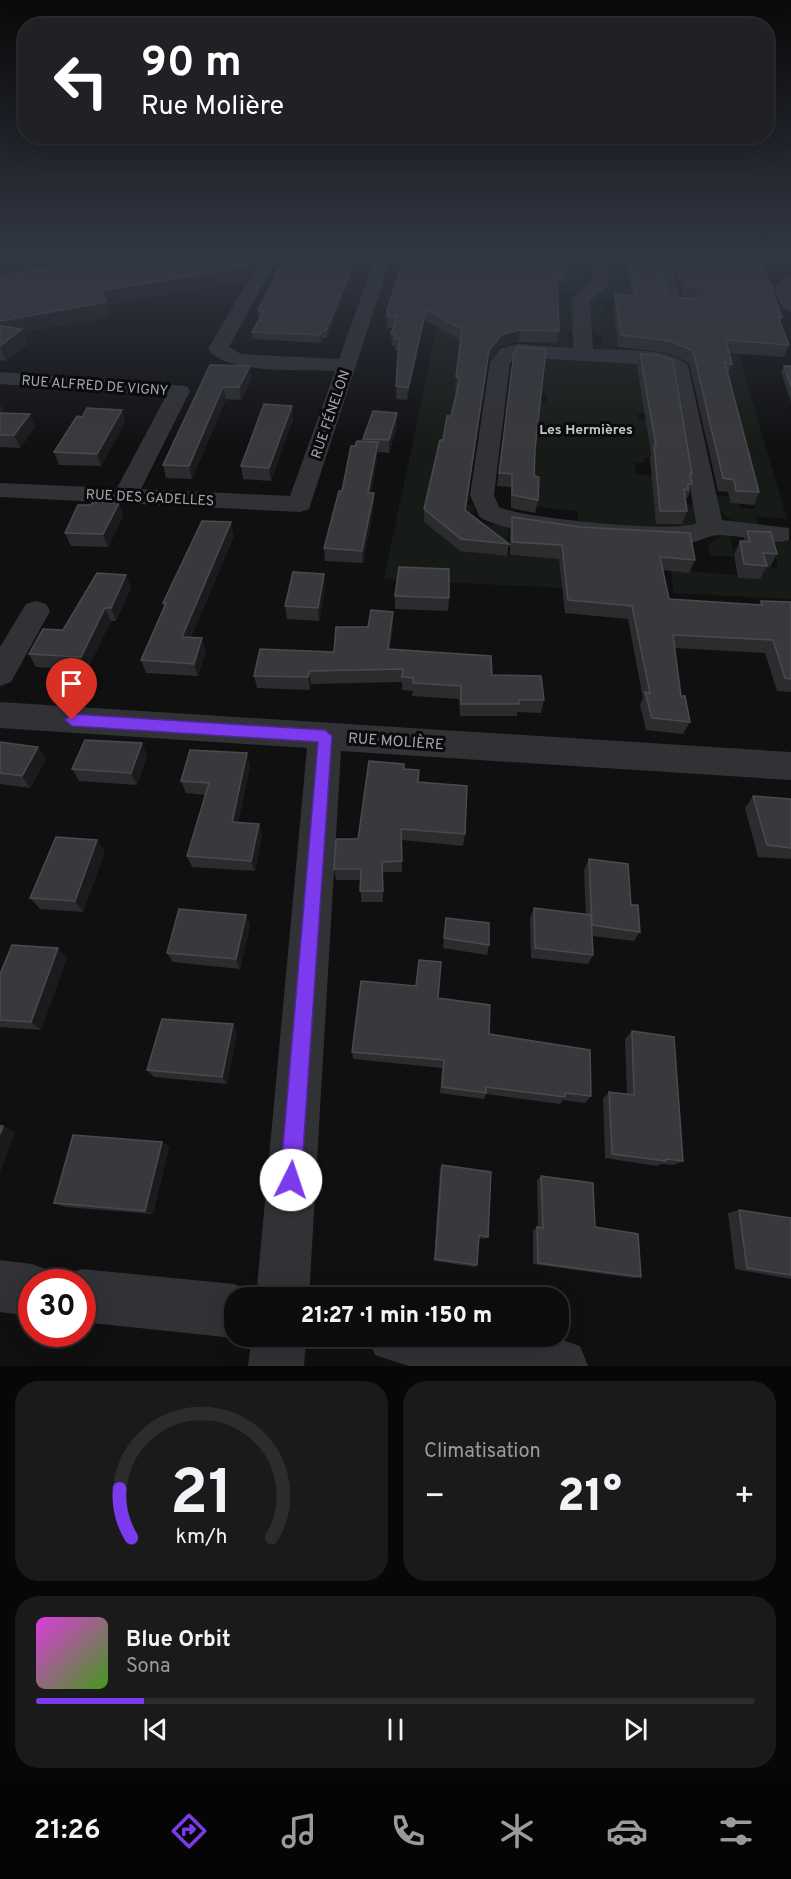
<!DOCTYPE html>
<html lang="fr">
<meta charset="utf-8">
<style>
body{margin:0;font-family:Overpass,sans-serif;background:#1a1a1b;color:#f1f3f6;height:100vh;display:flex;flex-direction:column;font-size:22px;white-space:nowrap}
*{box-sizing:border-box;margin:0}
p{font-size:20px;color:#9a9b9d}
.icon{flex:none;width:33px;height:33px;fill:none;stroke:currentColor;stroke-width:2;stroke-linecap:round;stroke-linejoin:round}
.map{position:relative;height:1366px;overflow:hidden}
.drawer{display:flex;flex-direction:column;gap:15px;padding:15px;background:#070707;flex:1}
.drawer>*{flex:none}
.guide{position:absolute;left:18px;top:18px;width:756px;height:126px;border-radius:24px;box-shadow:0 6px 24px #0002,0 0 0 2px #2c2c2e;background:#202124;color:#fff;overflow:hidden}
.speed{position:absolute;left:18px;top:1269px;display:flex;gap:12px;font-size:30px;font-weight:700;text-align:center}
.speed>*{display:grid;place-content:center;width:78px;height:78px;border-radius:50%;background:#0c0c0d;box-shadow:0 6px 24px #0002,0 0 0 2px #2c2c2e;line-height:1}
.speed .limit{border:9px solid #d22;background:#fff;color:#111}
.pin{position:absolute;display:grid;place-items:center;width:51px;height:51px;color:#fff;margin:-62px -26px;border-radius:50% 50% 50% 0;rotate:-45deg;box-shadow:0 0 6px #0007}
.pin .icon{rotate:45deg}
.me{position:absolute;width:66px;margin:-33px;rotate:4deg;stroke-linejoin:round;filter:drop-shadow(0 0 4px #0008)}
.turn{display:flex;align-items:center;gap:21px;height:126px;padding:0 24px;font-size:27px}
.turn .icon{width:78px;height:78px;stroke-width:2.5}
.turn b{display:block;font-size:42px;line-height:51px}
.big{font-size:45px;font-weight:800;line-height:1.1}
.drawer .tile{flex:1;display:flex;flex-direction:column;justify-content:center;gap:9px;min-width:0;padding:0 21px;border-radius:24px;background:#1a1a1b}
.drawer .dial{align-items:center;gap:0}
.dial svg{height:156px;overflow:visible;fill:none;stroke:#2c2c2e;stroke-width:7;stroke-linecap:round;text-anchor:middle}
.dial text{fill:#f1f3f6;stroke:none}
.song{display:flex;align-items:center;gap:18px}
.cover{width:72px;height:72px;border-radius:9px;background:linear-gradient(135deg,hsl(300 70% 55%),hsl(100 70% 35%))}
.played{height:6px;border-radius:3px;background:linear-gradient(90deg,#7c3aed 15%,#2c2c2e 15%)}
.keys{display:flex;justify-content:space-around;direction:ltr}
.heat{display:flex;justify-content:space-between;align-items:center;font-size:33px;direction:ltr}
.drawer .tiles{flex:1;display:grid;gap:15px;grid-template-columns:1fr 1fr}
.tile:last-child{grid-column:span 2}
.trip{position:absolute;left:224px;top:1287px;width:345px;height:60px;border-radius:24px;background:#0c0c0d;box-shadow:0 6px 24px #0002,0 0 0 2px #2c2c2e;font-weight:800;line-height:60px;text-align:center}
.menu{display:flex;height:96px;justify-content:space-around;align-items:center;background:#050505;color:#9a9b9d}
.menu .icon{width:42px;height:42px}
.menu .selected{color:#7c3aed}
.menu b{font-size:27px;color:#f1f3f6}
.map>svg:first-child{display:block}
</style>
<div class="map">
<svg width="791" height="1366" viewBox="0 0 791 1366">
<rect width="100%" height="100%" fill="#101011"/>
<path fill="#171b17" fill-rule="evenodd" d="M452 255H573L594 263 596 267H591V269L596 271H585L586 279 597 280 578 294 543 292 558 279 537 296 563 298 574 304 577 331H566V340L578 341 575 345 561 349V346L549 345 548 343H557V334L504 341 496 351 494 359 476 358 459 390 450 503 474 505 473 513 444 511 424 522 460 551 481 541 471 533 487 524 509 526 508 541 488 540 487 554 575 560 660 593 384 579Z
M668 255 711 261 787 519 756 516 758 526C735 523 718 519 713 495L729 496 731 503 739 504 740 508 755 509 730 411 738 408 719 406 704 365 674 352 675 358 658 356 656 347 617 338 618 347H615V353L597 349 591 343H602V337L595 336 594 331 589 330 588 299 606 264 619 261 650 262 629 268 630 279 679 299 674 286 687 287 689 281 673 280ZM596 299 618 300 632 315 606 314 605 305H596Z
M519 354 653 362 638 372 647 414H638L639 419 648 422 652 459 644 458V463H635V474L652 476 684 504 699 505 700 516 695 523 683 529 578 522V511L528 506 524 488 537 433V401L547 402V394L537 393Z
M725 534H730L734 557 710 555 708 544Z
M759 537 791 540V599L674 593 668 551 689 571 737 575 738 578 757 566 778 568 774 550Z"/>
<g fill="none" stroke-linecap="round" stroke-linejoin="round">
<path fill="#313236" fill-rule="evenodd" d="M263 255H279L229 347 241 354 339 359 376 255H392L309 509 300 512 0 497V483L117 488 166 396 0 384V372L187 386 190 391 141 489 290 496 335 371C304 369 226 375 208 349Z
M592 255H608L609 284 590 301 593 349C621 351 665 346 688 365L722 520 789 528V540L780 542C765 541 724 533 712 536 703 538 695 543 686 544 652 546 500 536 479 516L470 495 490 362 501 348 518 344 573 348 572 299 591 282ZM515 357 655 365 671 371 696 523C678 534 520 518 499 507L494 495 510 363Z
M655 255H671L680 298 698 300 701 304 698 308 666 307Z
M791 275V312L782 307 774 288 785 276Z
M36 601 46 604 50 611 11 682 0 686V647L26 604Z
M0 702 791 752V780L341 751 309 1298H256L307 748 0 728Z
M0 1260 32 1264 51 1271 55 1282H32V1316L0 1312Z
M82 1269 234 1284 253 1292 255 1298H234V1336H237L234 1338 82 1322V1282H61L63 1276Z
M252 1336H306L304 1366H248Z
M367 1336H550L580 1346 588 1366H409L375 1355Z"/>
</g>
<path fill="#2c2c2f" d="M0 255 85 261 249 274 245 281 106 305 110 317 23 332 28 344 6 361 0 360Z
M295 255H360L327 338H323L321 343 253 339 252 332 260 317H259L258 310Z
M405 255 567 271 565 282H559L558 286 559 331 557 343 518 342 500 346 488 362 466 510 509 544 507 556 460 551 424 522V509L443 440 451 416 457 390 455 389 460 340 425 320 407 400 396 399 398 351 395 350V346L392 345 391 334 393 328H387V310Z
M631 255 668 297 699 299 698 298 682 296 673 255 753 256 773 289 772 292 782 317 780 323 789 345 784 357 729 353 732 364 728 375 759 492 754 505 731 503 728 492 718 491 689 363 668 353 618 347 613 306 615 294 631 295 628 266Z
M514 352 535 449 534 476 538 500 535 513 511 508V487L497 486Z
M640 354 692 474 691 478 692 484 688 498 686 497 685 499 687 511 682 524H656L650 459 651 454 637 366Z
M210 365 252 379 241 400 226 399 192 479 166 478 163 465Z
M784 366H791V402L781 372Z
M0 405 4 413 35 427 20 448 0 447Z
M292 406 293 419 271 481 243 479 241 466Z
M122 410 125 422 101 466 59 465 54 452Z
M397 426 389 453 378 452 371 493 374 506 363 563 325 561 324 548 355 446 363 441V439Z
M119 503 123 516 108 547 71 546 65 533Z
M512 517 695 560 689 573 663 570 669 599 759 605 761 601 791 602V692L777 691 765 653 675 648 681 696 690 722 683 734 646 730 640 705 643 698 628 619 565 613 559 559 510 555V530Z
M747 531 777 554 770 567H766L760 579 738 578 734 554 740 541H743Z
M234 536 191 637 206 651 198 676 146 673 141 660 164 607 163 603Z
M324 574 325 587 319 621 287 619 285 606Z
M126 575 131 588 116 621H111L87 670 36 667 29 654 63 630Z
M395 596 449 598 448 611 395 609Z
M393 625 390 649 492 675 544 700 541 713 517 712V716H460L459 699 412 696 413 691 402 690V682L311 684 310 690 257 688 254 676 334 652 368 627Z
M0 742 46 759 30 788 0 784Z
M142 743 147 756 137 785 79 781 72 769Z
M250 766 238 822 259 824 262 835 255 871 192 867 187 856 205 795 186 793 181 781Z
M404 769 419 770 418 782 465 834 463 846 402 840V872H383V902H361V880H336L334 869 358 839Z
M753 796 791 799V859L758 857 745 808Z
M105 851 83 912 40 909 30 898Z
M589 859 631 905 640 932 634 941 592 936 593 955 588 964 531 958 530 918 534 908 586 914 584 870Z
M246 915 250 925 240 969 173 962 167 953Z
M446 918 489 945 487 955 443 948Z
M67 958 41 1030 0 1027V974Z
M438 998 489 1034 591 1096 585 1103 563 1100 560 1104 486 1094 484 1099 440 1093 442 1068 353 1059 352 1052Z
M233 1024 237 1032 227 1084 154 1077 147 1070Z
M632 1031 683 1161 674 1165 661 1164 657 1166 605 1158 603 1099 609 1092 627 1095 625 1039Z
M162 1142 169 1147 153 1214 65 1207 54 1203Z
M442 1165 488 1237 485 1239 479 1238 477 1265 475 1267 434 1261 440 1169Z
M541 1176 595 1227 641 1277 633 1278 533 1264V1230L538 1227 537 1180Z
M739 1210 791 1218V1279L735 1269 728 1213Z"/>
<path fill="#1b1b1d" d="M38 255H84L85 261 0 277V262Z
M357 255H360L327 338 326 331Z
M247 258 249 274 245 281 106 305 110 317 23 332 28 344 6 361 0 347V321L101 291Z
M426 309 425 320 407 400 408 388Z
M520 330 518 342 500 346 488 362 464 522 489 350 502 334Z
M322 331 323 338 321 343 320 335Z
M250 366 252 379 241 400 239 387Z
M223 387 226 399 192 479 189 466Z
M1 405 6 418 0 423V406Z
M292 406 293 419 271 481 269 468Z
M122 410 125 422 101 466 97 454Z
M397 413V426L389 453V440Z
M30 414 35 427 20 448 14 435Z
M378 442V454L369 506 368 493Z
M374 493V506L363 563 362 551Z
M119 503 123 516 108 547 103 534Z
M231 522 234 536 186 650 182 637Z
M324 574 325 587 319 621 318 608Z
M126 575 131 588 116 621 111 608Z
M105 608 111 621 87 670 81 657Z
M393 612V625L388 662V649Z
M202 638 206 651 198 676 194 664Z
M310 671 311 684 310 690 308 677Z
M142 743 147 756 137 785 131 773Z
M38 747 46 759 30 788 22 776Z
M247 753 250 766 236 833 232 822Z
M259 824 262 835 255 871 251 861Z
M97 840 105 851 83 912 75 901Z
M246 915 250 925 240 969 236 959Z
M58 948 67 958 41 1030 31 1022Z
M233 1024 237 1032 227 1084 222 1077Z
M3 1126 15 1132 0 1173V1134Z
M162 1142 169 1147 153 1214 145 1211Z"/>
<path fill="#39393d" stroke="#494a4f" stroke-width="1.5" d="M0 255H38L0 262Z
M122 255H203L247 258V261L243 267 101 291 106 302 0 321V276Z
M295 255H357L326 331H322L320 335 252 332 264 311 258 310 280 267 286 260H292Z
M405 255H566L567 271 560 270V275H557L559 331 520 330 502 334 489 350 465 510 509 544 461 539 424 509 440 440H443L447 416H451L460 378 456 377 462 329 426 309 408 388 396 386 399 339H395L396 334H391L397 317 387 316V310Z
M631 255 658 257 668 297 701 299 707 293 702 287 685 285 678 255H758L773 289 771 288 782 317H778L789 345 726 340 732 364 725 363 759 492 736 491 734 480 723 478 693 351 671 341 621 335 615 294 635 296Z
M0 326 22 329 0 346Z
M518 347 546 349 535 449 534 476 539 477 538 500 512 495V474L499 473 514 352Z
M640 354 658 355 673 360 692 474H690L692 484H688V490L684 489 687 511H660L654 446H656Z
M210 365 250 366 239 387H223L189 466 163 465Z
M784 366H791V387Z
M264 404 292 406 269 468 241 466Z
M87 408 122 410 97 454 54 452 77 416 82 417Z
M373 411 397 413 389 440 363 439Z
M0 413 30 414 14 435H0Z
M357 441 378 442 368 493H374L362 551 324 548 339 491H342L351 446H355Z
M93 502 119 503 103 534 65 533 78 505H91Z
M512 517 581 527 690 533 695 560 660 557 669 599 762 605 761 601 791 602V679L785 678 773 640 673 635 681 696H685L690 722 652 718 645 692 650 693 632 606 568 600 562 545 512 542Z
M202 521 231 522 182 637 202 638 194 664 141 660 166 603H163Z
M747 531 771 532 777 554 763 553 767 566 744 564 740 541 750 542Z
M399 567 449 569V598L395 596Z
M293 572 324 574 318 608 285 606Z
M97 573 126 575 111 608H105L81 657 29 654 43 629 63 630Z
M371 610 393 612 388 649 491 656 492 675 541 676 544 700H519V704H461V686L413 683V678L402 677 403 669 310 671 308 677 254 676 260 649 334 652 336 627H368Z
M85 740 142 743 131 773 72 769Z
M0 742 38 747 22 776 0 773Z
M190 750 247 753 232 822 259 824 251 861 187 856 209 783 181 781Z
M369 761 404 764V769L419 770 418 782 467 786 465 834 401 829 402 861 382 862 383 891H360L361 869H334L336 839H358Z
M753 796 791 799V848L767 845Z
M56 837 97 840 75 901 30 898Z
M589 859 628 864 631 905H638L640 932 592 925Z
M534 908 591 915 593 955 535 948Z
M179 909 246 915 236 959 167 953Z
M446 918 489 923V945L444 938Z
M12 945 58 948 31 1022 0 1020V974Z
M419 960 441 962 438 998 490 1005 489 1034 590 1050 591 1096 565 1093V1097L486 1087V1093L442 1087 444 1060 352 1052 361 981 416 986Z
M162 1019 233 1024 222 1077 147 1070Z
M632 1031 674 1037 683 1161 666 1159V1161L612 1154 609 1092 634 1095Z
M0 1126H3L0 1134Z
M73 1135 162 1142 145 1211 54 1203Z
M442 1165 491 1172 488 1237 479 1235 477 1265 435 1259Z
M541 1176 593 1183 595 1227 638 1234 641 1277 538 1263 537 1227 543 1228Z
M739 1210 791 1218V1275L747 1268Z"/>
<linearGradient id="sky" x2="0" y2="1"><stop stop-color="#090909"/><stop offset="0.57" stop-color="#313743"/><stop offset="1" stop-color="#313743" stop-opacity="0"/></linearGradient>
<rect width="791" height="447" fill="url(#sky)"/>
<path fill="#7c3aed" stroke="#51269a" stroke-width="1.5" d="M72 714 325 730 332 736 301 1180 298 1188 291 1191 283 1188 280 1180 318 742 72 726 65 720Z"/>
<g text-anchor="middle" stroke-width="6" stroke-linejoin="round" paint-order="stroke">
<g font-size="14" fill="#a2a6b1" stroke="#0b0b0c">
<text transform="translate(95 385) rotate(4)" y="5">RUE ALFRED DE VIGNY</text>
<text transform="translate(330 414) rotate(-71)" y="5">RUE FÉNELON</text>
<text transform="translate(150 497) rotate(3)" y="5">RUE DES GADELLES</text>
</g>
<g font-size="14" font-weight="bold" fill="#c3c5cd" stroke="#0b0b0c">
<text x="586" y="434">Les Hermières</text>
</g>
<g font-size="15" fill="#a2a6b1" stroke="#0b0b0c">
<text transform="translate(396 741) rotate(4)" y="5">RUE MOLIÈRE</text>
</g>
</g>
</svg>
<div class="speed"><div class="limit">30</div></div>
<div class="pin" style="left:72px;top:720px;background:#d93025"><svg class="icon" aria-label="arrive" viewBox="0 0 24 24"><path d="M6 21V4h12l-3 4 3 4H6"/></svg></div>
<svg class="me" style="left:291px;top:1180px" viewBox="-20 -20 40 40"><circle r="19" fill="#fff"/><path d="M0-13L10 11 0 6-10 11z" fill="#7c3aed"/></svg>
<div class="trip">21:27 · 1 min · 150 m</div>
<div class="guide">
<div class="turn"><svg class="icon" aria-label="left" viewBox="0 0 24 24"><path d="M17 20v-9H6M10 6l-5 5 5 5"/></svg><div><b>90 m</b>Rue Molière</div></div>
</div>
</div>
<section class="drawer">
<div class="tiles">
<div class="tile dial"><svg viewBox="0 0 100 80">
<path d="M14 69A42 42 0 1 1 86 69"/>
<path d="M14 69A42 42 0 0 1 8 44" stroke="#7c3aed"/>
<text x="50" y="56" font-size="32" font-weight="700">21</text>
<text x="50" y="72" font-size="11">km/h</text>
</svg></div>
<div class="tile"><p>Climatisation</p>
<div class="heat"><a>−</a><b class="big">21°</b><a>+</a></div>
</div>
<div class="tile">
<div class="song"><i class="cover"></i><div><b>Blue Orbit</b><p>Sona</p></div></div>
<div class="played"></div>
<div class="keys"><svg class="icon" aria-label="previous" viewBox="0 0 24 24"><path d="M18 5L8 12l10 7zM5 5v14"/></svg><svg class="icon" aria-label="pause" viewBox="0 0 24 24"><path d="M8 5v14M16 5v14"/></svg><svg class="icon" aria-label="next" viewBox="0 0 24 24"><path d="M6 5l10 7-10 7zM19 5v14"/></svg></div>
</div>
</div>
</section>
<nav class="menu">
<b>21:26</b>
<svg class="icon selected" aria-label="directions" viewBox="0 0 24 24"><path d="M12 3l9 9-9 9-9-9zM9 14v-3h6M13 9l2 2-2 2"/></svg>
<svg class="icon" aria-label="music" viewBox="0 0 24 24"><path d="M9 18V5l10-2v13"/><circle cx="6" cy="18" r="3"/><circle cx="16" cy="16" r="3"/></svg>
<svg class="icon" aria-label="phone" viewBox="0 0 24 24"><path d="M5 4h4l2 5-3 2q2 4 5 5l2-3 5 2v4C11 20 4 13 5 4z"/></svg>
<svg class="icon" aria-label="climate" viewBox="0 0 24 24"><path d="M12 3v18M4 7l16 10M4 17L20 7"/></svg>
<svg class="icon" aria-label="car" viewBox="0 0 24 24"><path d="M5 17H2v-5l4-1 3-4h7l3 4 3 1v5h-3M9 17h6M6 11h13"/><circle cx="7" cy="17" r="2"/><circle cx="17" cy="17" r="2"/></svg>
<svg class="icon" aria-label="filters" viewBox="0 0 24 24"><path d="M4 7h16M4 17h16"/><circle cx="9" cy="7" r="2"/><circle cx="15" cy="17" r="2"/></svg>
</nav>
